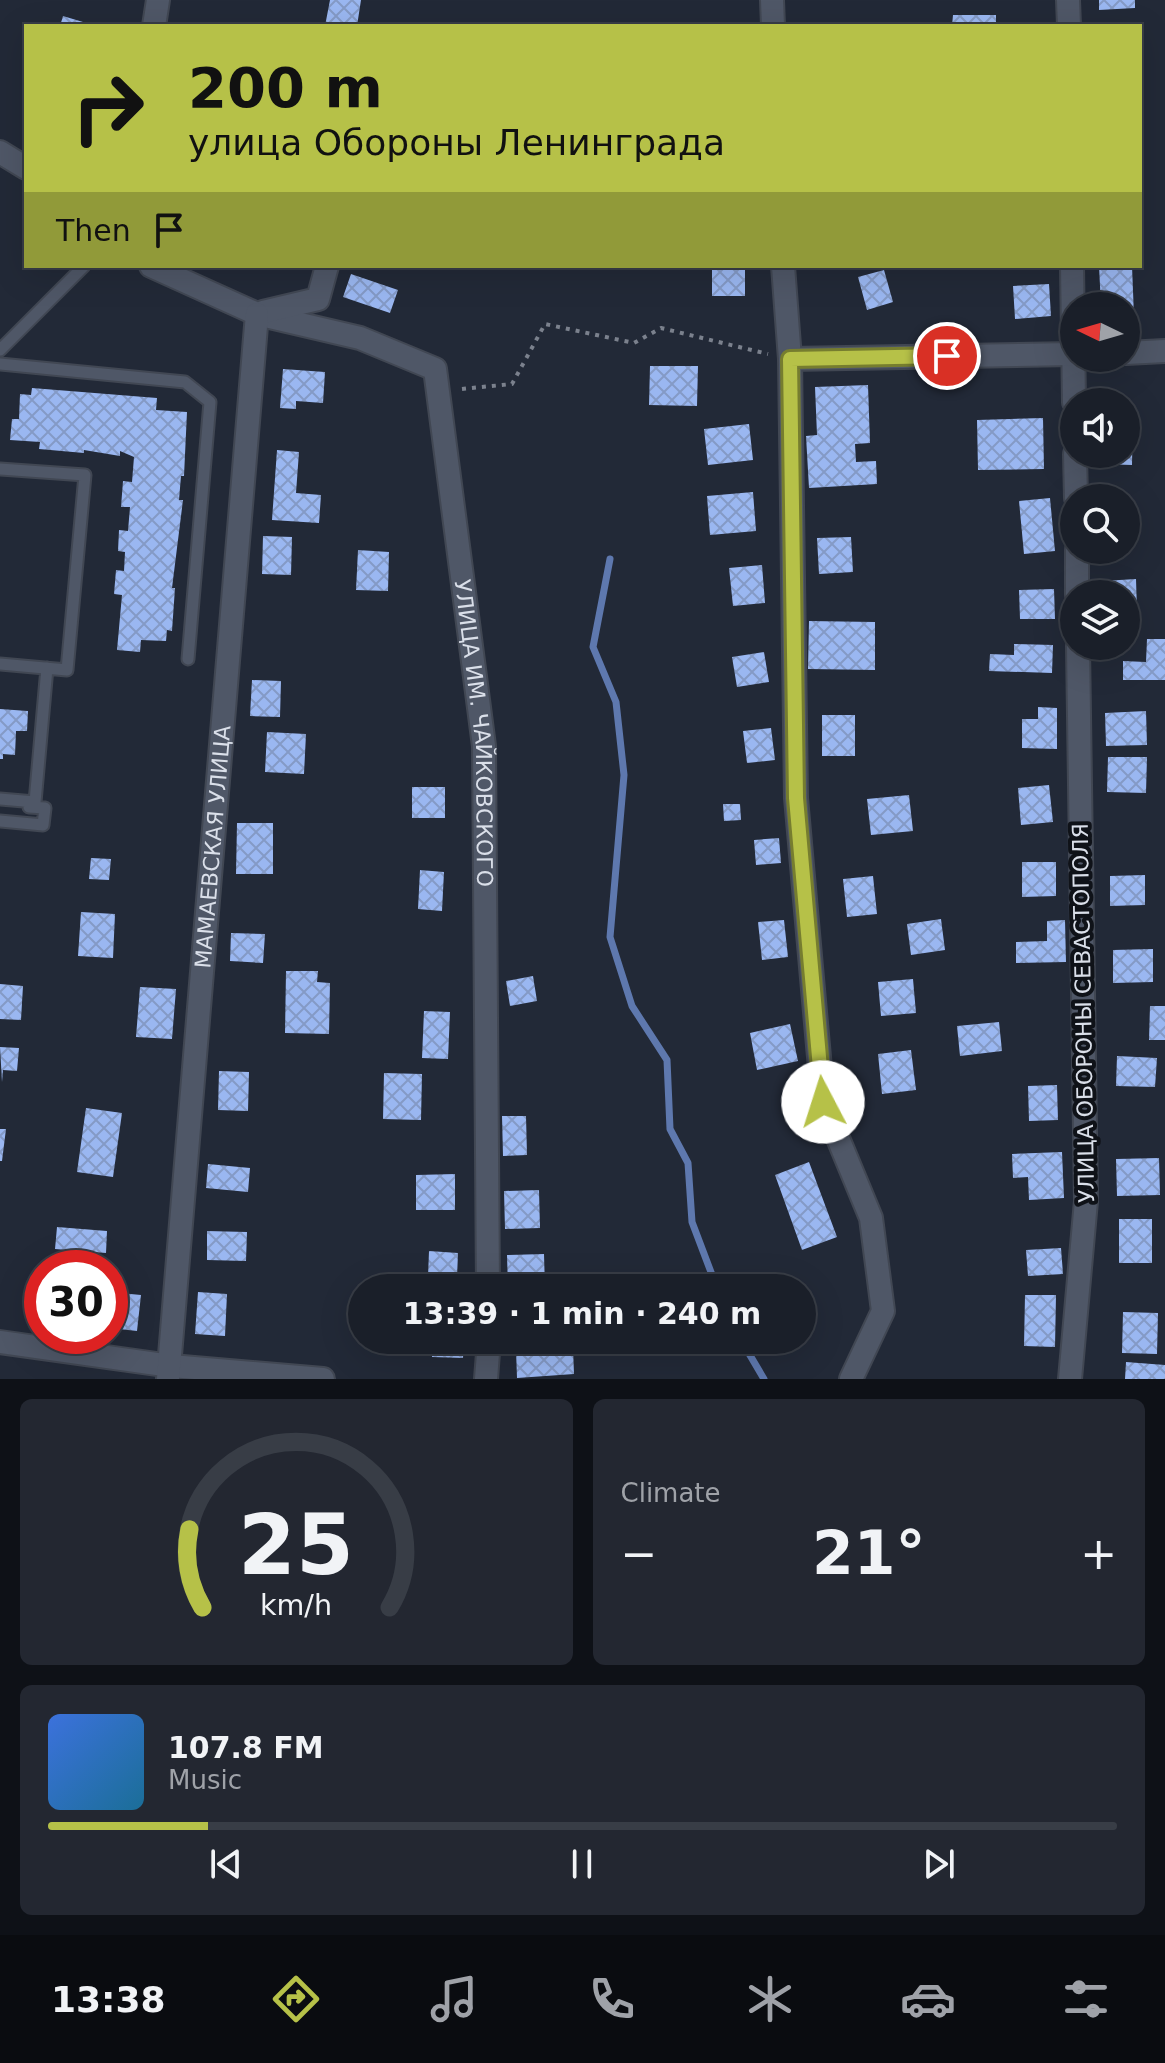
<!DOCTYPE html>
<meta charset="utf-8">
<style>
body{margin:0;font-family:"DejaVu Sans",sans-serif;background:#232731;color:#f1f3f6;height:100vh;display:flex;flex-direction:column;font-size:30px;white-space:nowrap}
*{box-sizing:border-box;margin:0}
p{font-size:26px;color:#9fa2a8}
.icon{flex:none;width:44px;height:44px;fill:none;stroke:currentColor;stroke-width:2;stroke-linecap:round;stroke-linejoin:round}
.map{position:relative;height:1379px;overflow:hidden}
.drawer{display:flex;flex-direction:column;gap:20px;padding:20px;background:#0e1117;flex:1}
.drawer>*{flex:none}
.guide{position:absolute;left:24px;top:24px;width:1118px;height:244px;border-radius:0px;box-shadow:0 8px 32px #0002,0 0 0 2px #383d46;background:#b6c148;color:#111;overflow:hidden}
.needle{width:52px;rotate:275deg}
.buttons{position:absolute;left:1060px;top:292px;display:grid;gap:16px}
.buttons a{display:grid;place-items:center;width:80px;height:80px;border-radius:50%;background:#1a1f29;box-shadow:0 8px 32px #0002,0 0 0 2px #383d46;font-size:40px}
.speed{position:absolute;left:24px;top:1250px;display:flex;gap:16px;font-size:40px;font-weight:700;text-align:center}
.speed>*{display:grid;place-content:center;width:104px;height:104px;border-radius:50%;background:#1a1f29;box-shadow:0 8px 32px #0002,0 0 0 2px #383d46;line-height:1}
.speed .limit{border:12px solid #d22;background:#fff;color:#111}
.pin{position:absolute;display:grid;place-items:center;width:68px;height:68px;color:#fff;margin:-34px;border:4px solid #fff;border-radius:50%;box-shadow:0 2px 8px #0007}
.me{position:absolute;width:88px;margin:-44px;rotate:355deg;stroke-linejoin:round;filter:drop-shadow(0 0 6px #0008)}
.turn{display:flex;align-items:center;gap:28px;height:168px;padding:0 32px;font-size:36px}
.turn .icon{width:104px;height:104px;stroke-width:2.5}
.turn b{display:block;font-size:56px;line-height:68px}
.then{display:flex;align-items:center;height:76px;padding:0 32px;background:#0003;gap:16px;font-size:30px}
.big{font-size:60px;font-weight:700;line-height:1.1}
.drawer .tile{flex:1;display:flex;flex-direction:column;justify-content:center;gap:12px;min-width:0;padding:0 28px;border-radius:12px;background:#232731}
.drawer .dial{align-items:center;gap:0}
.dial svg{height:208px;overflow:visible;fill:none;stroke:#383d46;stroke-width:7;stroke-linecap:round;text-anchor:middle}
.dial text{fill:#f1f3f6;stroke:none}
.song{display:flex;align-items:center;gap:24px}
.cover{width:96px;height:96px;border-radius:12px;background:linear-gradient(135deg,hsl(220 70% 55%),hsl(200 70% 35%))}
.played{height:8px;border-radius:4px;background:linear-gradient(90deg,#b6c148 15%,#383d46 15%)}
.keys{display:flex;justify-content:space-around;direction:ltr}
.heat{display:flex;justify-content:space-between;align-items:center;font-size:44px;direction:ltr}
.drawer .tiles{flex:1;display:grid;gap:20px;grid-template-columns:1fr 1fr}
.tile:last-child{grid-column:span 2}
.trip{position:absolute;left:348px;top:1274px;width:468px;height:80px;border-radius:40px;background:#1a1f29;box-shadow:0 8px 32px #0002,0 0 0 2px #383d46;font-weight:700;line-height:80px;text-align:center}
.tabs{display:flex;height:128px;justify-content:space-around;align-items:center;background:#0a0c10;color:#9fa2a8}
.tabs .icon{width:56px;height:56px}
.tabs .selected{color:#b6c148}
.tabs b{font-size:36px;color:#f1f3f6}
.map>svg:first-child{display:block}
</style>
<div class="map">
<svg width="1165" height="1379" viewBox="0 0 1165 1379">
<defs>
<pattern id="building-cross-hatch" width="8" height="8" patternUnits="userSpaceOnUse" patternTransform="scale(2)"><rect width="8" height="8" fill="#9ab7f1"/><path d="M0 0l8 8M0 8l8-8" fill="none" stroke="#849ac6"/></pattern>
</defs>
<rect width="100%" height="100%" fill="#222937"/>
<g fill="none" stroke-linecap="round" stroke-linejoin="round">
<path stroke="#5e78ae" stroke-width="7" d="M610 559 593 647 616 702 624 775 610 937 632 1006 667 1060 670 1129 688 1163 692 1222 717 1288
M741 1340 764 1379"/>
</g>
<path fill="url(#building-cross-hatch)" d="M330 0H361L357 26H325Z
M1099 0H1135V8L1099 10Z
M953 15H996V26H952Z
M63 16 93 25V26H60Z
M712 266H745V296H712Z
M1099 266H1132L1134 316 1126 317V306H1101Z
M884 270 893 302 867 310 858 277Z
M351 274 398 290 390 313 343 297Z
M1049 284 1051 316 1015 319 1013 286Z
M650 366H698L697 406 649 405Z
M283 369 325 372 323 403 296 401V409L280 408Z
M868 385 870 443 855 444 856 462 876 461 877 484 809 488 806 436 817 435 815 387Z
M32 388 157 398 156 410 187 412 184 476H181L179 500H183L172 588H175L172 631 167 630 166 641 141 640 140 652 117 650 122 595 114 594 116 570 124 571 125 552 118 551 119 530 128 531 130 507H121L123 481 132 482 134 457 120 451V456L84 450V453L39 449 40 442 10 440 12 419H19L20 394 31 395Z
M1126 404 1133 405 1132 465 1099 464V454H1126Z
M1043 418 1044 469 978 470 977 420Z
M749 424 753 460 708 465 704 429Z
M277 450 299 452 296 493 321 495 319 523 272 520Z
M753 492 756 531 710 535 707 496Z
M1050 498 1055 551 1024 554 1019 501Z
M1126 501H1130L1131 537H1126Z
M263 536 292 537 291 575 262 574Z
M851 537 853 572 819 574 817 538Z
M358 550 389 552 388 591 356 590Z
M762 565 765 603 733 606 729 568Z
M1136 579 1137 611H1126V594H1103V581Z
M1054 589 1055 619H1020L1019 590Z
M809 621 875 622V670L808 669Z
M1147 639H1165V680H1123V661L1146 662Z
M1014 644 1053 645 1052 673 989 671 990 654 1014 655Z
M764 652 769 682 737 687 732 657Z
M252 680 281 681 280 717 250 716Z
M1038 707 1057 708V749L1022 748V719H1038Z
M0 709 28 711 27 731H16L15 755 3 754V759H0Z
M1146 711 1147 745 1106 746 1105 713Z
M822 715H855V756H822Z
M771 728 775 760 747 763 743 731Z
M267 732 306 734 304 774 265 772Z
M1108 757H1147L1146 793 1107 792Z
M1049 785 1053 822 1021 825 1018 788Z
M412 787H445V818H412Z
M909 795 913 831 871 835 867 799Z
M723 804H740L741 820 724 821Z
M237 823H273V874H236Z
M779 838 781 863 756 865 754 840Z
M91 858 111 859 109 880 89 879Z
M1022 862H1056V896L1022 897Z
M420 870 444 872 442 911 418 909Z
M1145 875V905L1110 906V876Z
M873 876 877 914 847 917 843 879Z
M81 912 115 914 113 958 78 956Z
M941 919 945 950 911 955 907 924Z
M784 920 788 957 762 960 758 922Z
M1065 920 1066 962 1016 963V942L1047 941V921Z
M231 933 265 934 263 963 230 961Z
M1153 949V982L1113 983V950Z
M286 971H318L317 982 330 983 329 1034 285 1033Z
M533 976 537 1001 510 1006 506 981Z
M913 979 916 1013 881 1016 878 982Z
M0 984 23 986 21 1020 0 1019Z
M140 987 176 989 172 1039 136 1037Z
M1150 1006H1165V1040H1149Z
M424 1011 450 1012 448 1059 422 1058Z
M999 1022 1002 1051 960 1056 957 1026Z
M790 1024 798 1061 757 1070 750 1033Z
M0 1047 19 1048 17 1071 3 1070 2 1082Z
M911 1050 916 1090 882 1094 878 1054Z
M1117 1056 1157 1058 1155 1087 1116 1086Z
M219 1071 249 1072 248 1111 218 1110Z
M384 1073 422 1074 421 1120 383 1119Z
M1057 1085 1058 1120 1029 1121 1028 1086Z
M86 1108 122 1113 113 1177 77 1172Z
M502 1116H526L527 1155 503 1156Z
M0 1129H6L2 1161H0Z
M1062 1152 1064 1198 1029 1200 1028 1177 1013 1178 1012 1154Z
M1159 1158 1160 1195 1117 1196 1116 1159Z
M809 1162 837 1237 802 1250 775 1175Z
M208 1164 250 1168 248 1192 206 1188Z
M455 1174V1210H416V1175Z
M539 1190 540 1228 505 1229 504 1191Z
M1119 1219H1152V1263H1119Z
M57 1227 107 1231 106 1253 55 1249Z
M207 1231 247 1232 246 1261 207 1260Z
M1061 1248 1063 1274 1028 1276 1026 1250Z
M429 1251 458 1253 457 1278 428 1277Z
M544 1254 545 1288H508L507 1255Z
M110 1292 141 1295 137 1331 110 1328Z
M198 1292 227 1294 225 1336 195 1334Z
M1025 1295H1056L1055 1347 1024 1346Z
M1123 1312 1158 1313 1157 1354 1122 1353Z
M432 1340H464L463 1358 432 1357Z
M573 1347 574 1374 517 1378 516 1350Z
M1126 1362 1165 1365V1379H1125Z"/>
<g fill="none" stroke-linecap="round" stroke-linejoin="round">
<defs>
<path id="service" d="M0 350 84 266
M0 364 185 382 210 402 188 659
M0 469 85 475 67 670 0 664
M0 799 35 802 47 668
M0 821 43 825 45 808 29 807"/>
<g id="minor">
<path d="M772 0 773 26"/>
<path d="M1068 0 1069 26"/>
<path d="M154 26 158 0"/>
<path d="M0 152 26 168"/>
<path id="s1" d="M151 266 257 314 360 338 435 369 484 746 488 1288"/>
<path d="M783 266 790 359 796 798 823 1102 871 1218 883 1311 851 1379"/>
<path d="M1072 266 1074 402"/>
<path d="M263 312 318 299 327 266"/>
<path d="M1126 353 1165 351"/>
<path d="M790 359 1074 354"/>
<path d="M1075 454 1076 498"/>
<path d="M1077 550V594"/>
<path d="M0 1342 171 1366 323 1379"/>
<path id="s2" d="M168 1379 257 314"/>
<path d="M486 1379 489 1340"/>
<path d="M1070 1379 1086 1201 1078 646"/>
</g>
</defs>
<use href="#service" stroke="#414753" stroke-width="15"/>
<use href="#minor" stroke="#414753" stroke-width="26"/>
<path stroke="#7b818d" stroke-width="4" stroke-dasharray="4 6" stroke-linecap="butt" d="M462 389 512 384 545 324 634 343 661 328 768 354"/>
<use href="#service" stroke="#4f5767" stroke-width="11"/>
<use href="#minor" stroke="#4f5767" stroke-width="22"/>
</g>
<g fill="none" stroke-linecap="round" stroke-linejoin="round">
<defs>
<path id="route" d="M823 1102 796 798 790 359 947 356"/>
</defs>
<use href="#route" stroke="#767d2f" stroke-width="20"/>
<use href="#route" stroke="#b6c148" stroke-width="14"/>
</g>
<g text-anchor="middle" stroke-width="8" stroke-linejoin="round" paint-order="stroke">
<g font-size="22" fill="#dadfe9" stroke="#0f1218">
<text dy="8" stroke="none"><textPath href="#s1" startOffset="670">УЛИЦА ИМ. ЧАЙКОВСКОГО</textPath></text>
<text dy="8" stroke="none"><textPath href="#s2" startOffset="534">МАМАЕВСКАЯ УЛИЦА</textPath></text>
<text transform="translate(1083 1013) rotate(-91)" y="8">УЛИЦА ОБОРОНЫ СЕВАСТОПОЛЯ</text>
</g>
</g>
</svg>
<div class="buttons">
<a><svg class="needle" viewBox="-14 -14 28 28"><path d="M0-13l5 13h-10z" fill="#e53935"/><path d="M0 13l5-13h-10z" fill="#9fa2a8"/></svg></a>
<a><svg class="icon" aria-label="sound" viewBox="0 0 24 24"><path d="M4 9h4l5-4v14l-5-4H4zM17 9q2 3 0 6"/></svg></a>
<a><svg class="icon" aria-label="search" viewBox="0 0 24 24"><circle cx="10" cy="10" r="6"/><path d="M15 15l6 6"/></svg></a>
<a><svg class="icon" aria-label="layers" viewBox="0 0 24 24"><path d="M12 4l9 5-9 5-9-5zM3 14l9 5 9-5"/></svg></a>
</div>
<div class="speed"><div class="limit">30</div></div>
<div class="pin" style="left:947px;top:356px;background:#d93025"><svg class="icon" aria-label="arrive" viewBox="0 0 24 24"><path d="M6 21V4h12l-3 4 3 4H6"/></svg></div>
<svg class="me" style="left:823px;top:1102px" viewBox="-20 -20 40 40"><circle r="19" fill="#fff"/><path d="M0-13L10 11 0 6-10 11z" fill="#b6c148"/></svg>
<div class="trip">13:39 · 1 min · 240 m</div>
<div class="guide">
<div class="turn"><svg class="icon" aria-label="right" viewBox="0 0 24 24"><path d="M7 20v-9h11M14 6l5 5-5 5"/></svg><div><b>200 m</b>улица Обороны Ленинграда</div></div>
<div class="then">Then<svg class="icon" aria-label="arrive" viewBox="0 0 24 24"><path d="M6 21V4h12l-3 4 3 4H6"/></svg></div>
</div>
</div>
<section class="drawer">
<div class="tiles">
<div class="tile dial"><svg viewBox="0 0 100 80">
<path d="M14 69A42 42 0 1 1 86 69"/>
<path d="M14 69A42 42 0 0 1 9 39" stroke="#b6c148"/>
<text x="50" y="56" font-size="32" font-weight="700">25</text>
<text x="50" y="72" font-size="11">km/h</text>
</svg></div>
<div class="tile"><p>Climate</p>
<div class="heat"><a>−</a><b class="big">21°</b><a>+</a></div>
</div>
<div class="tile">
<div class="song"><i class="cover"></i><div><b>107.8 FM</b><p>Music</p></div></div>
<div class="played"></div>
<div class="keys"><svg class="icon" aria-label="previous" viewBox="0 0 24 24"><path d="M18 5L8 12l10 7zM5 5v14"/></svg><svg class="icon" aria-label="pause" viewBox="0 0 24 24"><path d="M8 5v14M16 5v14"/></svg><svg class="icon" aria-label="next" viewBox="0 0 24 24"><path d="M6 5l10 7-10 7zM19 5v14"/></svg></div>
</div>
</div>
</section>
<nav class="tabs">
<b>13:38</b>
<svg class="icon selected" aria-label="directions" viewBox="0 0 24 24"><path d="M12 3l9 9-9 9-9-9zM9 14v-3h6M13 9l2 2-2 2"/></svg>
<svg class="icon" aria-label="music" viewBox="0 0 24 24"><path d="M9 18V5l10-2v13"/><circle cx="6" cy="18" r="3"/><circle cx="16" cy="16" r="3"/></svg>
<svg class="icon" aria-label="phone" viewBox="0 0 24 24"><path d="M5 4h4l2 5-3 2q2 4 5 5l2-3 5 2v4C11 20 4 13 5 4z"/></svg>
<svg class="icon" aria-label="climate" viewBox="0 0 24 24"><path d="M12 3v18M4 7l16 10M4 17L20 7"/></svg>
<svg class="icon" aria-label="car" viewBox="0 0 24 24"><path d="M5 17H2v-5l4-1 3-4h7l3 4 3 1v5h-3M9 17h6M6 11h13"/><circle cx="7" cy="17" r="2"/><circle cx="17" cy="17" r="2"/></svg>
<svg class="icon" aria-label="filters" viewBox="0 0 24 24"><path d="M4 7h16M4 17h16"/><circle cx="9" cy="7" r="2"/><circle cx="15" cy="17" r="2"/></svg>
</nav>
